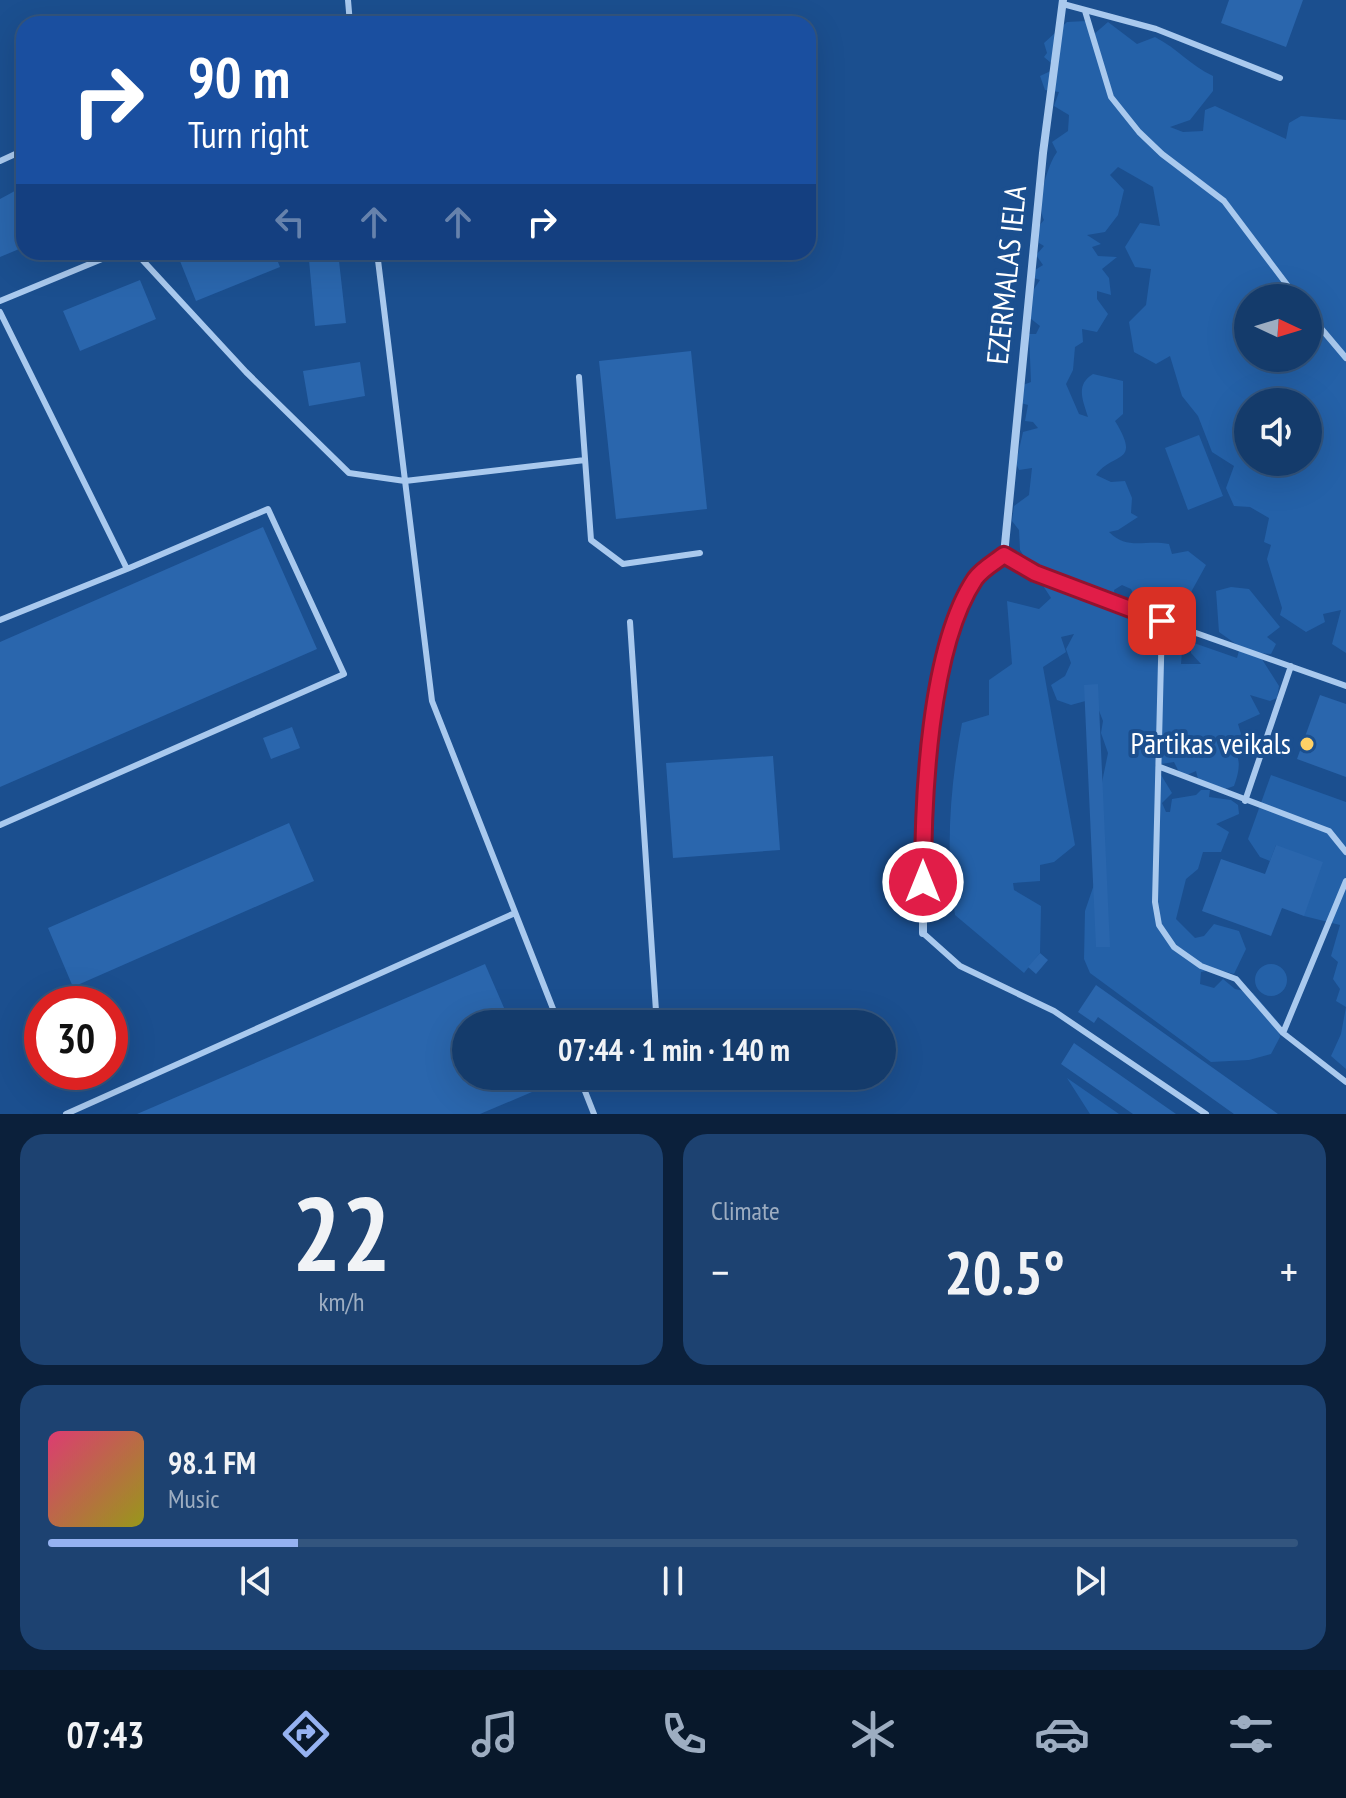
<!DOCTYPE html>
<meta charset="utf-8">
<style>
body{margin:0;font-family:"PT Sans Narrow",sans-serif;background:#1d4271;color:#f1f3f6;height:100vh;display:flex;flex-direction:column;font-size:30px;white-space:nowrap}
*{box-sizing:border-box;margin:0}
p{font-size:26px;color:#9dadc1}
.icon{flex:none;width:44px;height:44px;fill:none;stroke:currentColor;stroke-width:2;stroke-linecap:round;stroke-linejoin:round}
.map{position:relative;height:1114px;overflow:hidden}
.drawer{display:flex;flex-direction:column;gap:20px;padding:20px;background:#0b203b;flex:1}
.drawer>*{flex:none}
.top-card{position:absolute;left:16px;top:16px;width:800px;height:244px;border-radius:24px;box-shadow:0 8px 32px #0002,0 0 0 2px #33557e;background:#1a4fa0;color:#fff;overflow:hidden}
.needle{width:52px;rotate:94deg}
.fabs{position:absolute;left:1234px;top:284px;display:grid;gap:16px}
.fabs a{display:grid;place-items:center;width:88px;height:88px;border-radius:50%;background:#143b6b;box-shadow:0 8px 32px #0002,0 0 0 2px #33557e;font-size:40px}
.speed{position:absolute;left:24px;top:986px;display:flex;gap:16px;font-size:40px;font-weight:700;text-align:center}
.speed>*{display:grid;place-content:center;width:104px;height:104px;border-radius:50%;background:#143b6b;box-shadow:0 8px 32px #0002,0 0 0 2px #33557e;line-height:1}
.speed .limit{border:12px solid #d22;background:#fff;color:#111}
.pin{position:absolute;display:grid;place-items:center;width:68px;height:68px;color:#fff;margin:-34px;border-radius:16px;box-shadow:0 4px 12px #0006}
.me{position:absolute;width:88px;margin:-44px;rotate:0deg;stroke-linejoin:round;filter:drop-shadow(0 0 6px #0008)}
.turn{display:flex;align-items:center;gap:28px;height:168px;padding:0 40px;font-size:36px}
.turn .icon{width:104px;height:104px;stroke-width:2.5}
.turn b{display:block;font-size:56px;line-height:68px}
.lanes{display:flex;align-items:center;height:76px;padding:0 40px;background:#0003;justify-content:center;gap:40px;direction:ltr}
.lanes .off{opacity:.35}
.big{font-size:60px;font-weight:700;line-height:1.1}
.drawer .widget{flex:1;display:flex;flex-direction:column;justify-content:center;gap:12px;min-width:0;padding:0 28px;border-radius:24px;background:#1d4271}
.drawer .dial{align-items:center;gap:0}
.dial b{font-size:104px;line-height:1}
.song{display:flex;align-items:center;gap:24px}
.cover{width:96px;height:96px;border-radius:12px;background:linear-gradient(135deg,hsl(340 70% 55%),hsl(60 70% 35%))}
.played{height:8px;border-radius:4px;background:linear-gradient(90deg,#95b2f1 20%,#33557e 20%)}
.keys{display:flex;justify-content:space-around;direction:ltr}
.heat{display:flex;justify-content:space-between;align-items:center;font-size:44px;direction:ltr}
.drawer .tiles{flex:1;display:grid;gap:20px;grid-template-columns:1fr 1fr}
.widget:last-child{grid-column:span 2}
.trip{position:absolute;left:452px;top:1010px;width:444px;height:80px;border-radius:40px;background:#143b6b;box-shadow:0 8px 32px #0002,0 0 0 2px #33557e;font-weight:700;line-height:80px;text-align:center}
.dock{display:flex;height:128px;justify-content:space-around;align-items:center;background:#08182b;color:#9dadc1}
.dock .icon{width:56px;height:56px}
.dock .active{color:#95b2f1}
.dock b{font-size:36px;color:#f1f3f6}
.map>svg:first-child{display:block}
</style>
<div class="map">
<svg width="1346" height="1114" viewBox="0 0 1346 1114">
<rect width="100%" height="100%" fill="#1b4f8f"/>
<path fill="#2461a8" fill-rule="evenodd" d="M1086 21 1093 35 1108 22 1137 44 1155 37C1178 49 1190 65 1213 76V91L1190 120 1170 127 1183 132 1203 131 1205 110 1215 106 1286 139 1289 123 1301 116 1346 120V653L1332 644 1341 610 1323 614 1325 622 1306 632 1280 615 1282 608 1267 559 1271 545 1264 542 1269 518 1250 507 1234 506 1226 488 1234 466 1212 452 1198 416 1182 396 1170 356 1156 364 1134 352 1129 322 1146 305 1151 269 1135 267 1125 247 1140 223 1160 226 1153 187 1118 167 1110 175 1124 190 1118 215 1105 232 1087 235 1101 244 1092 247 1098 256 1117 257 1102 269 1109 278 1111 295 1097 291V299L1108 314 1097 332 1082 329 1083 342 1075 347 1073 370 1066 384 1079 414 1088 417C1083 400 1075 385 1093 374L1123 381V414L1115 421C1142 465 1113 451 1096 475L1111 482 1125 481 1132 498 1131 513 1138 517 1118 530 1109 532C1128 551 1145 539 1169 544L1172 554 1188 551 1206 565 1190 594H1178L1173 588 1163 601 1153 606 1136 599 1131 589 1122 585 1114 590 1115 599 1137 619 1133 629 1147 633 1157 629 1169 634 1168 644 1182 651 1181 664H1201L1191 653V642L1237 658 1240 647 1219 632 1216 591 1231 587 1249 589 1280 627 1267 637 1276 644 1271 654 1258 653 1279 686 1277 698 1270 701 1250 695 1260 714 1238 724 1241 734 1236 742 1230 743C1242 758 1240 769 1234 786L1225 789 1198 779 1196 771 1187 775 1179 772 1174 762 1155 765 1172 793 1162 803 1166 812H1170L1172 799 1196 795 1201 790H1210L1209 797 1231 800 1238 805 1239 814 1216 824 1229 832 1221 852H1203L1198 869 1186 879 1176 919 1195 938 1204 936 1214 924 1239 931 1246 949 1234 974 1216 969 1201 972 1200 984 1214 988 1223 979 1235 989 1253 993 1278 1022 1280 1037 1271 1054 1249 1060 1211 1062 1090 973 1084 959 1085 911 1099 870 1098 802 1108 753 1101 733 1103 721 1098 708 1089 700 1071 705 1057 700 1051 685 1065 676 1071 663 1066 649 1074 634 1061 637 1066 652 1043 667 1075 845 1054 862 1040 865V881L1013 883 1014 890 1041 906 1040 953 1024 973 955 915C945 851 950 787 962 723L989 715V680L1012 664 1007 601 1039 609 1051 598 1020 550 1019 530 1012 521 1014 506 1029 495 1032 468 1019 470 1016 463 1023 432 1038 428 1033 422 1025 421 1028 405 1021 403 1023 385 1031 382 1029 334H1036L1040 326 1030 318 1032 292 1040 280 1034 278 1035 270 1043 265 1036 255 1044 246 1039 243V226L1044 220C1036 205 1047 166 1057 152L1052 142 1068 131 1069 115 1054 106 1059 92 1045 90 1040 76 1057 68 1044 57 1047 53 1044 43 1067 22ZM1248 298H1308V358H1248ZM1248 402H1308V462H1248Z
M1199 435 1223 496 1188 510 1165 448Z
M1271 775 1346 802V1069L1331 1056 1341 1034 1346 1007 1336 1001 1340 989 1333 979 1338 962 1331 956 1340 925 1304 916 1276 845 1270 861 1260 857 1248 839Z
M1255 980a16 16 0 1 1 32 0a16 16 0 1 1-32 0Z
M1067 1078 1119 1114H1090Z"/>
<path fill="#2a66ad" d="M1229 0H1303L1286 47 1221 23Z
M24 186V247L0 257V199Z
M203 252H274L280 267 196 301 180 261Z
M323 252H338L346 323 315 326 309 260 323 258Z
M140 280 156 319 80 351 63 311Z
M691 351 707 509 616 519 599 361Z
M360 362 365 396 309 406 303 371Z
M263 527 317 649 0 787V642Z
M1098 684 1110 947H1096L1084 685Z
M1320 695 1346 704V777L1297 759Z
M292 727 300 748 271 759 263 738Z
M773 756 780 850 673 858 666 763Z
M289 823 314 881 73 987 48 928Z
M1276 845 1323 862 1304 916 1282 908 1271 936 1202 911 1221 859 1265 874Z
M1040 953 1048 960 1036 974 1028 967Z
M485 964 511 1024H466V1076H533L539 1089 480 1114H137Z
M1096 985 1278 1114H1234L1098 1017 1094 1023 1078 1012Z
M1074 1043 1176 1114H1133L1061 1064Z"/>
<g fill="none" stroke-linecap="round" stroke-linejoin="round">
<path stroke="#a9c9ee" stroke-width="6" d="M348 0 350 24
M1063 4 1156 29 1280 78
M1085 11 1111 97 1139 132 1162 154 1224 201 1297 298
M0 161 24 150
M135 252 246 372 349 473 405 481 585 460
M377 252 432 701 559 1024
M0 301 119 252
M0 312 127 569 0 620
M1308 313 1346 358
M579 377 591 540 623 564 700 553
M1346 686 1162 621 1155 902 1159 925 1174 947 1201 966 1236 979 1283 1033 1346 1082
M1160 767 1329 831 1346 852
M1245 801 1291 666
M0 825 344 674 268 509 127 569
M923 933 960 966 1054 1011 1206 1114
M613 1024 656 1011 630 622
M1283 1033 1346 881
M579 1076 594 1114
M66 1114 515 913"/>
<path stroke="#a9c9ee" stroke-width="8" d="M1004 555 1043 153 1063 0
M1004 555 1035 573 1162 621
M923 933V831L938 679 976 577 1004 555"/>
</g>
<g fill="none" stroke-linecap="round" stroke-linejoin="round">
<defs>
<path id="route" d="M923 882C923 799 929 648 975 579 982 569 995 562 1004 555L1035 573 1162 621"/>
</defs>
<use href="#route" stroke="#92132f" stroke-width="20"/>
<use href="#route" stroke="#e11d48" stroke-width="14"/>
</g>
<circle fill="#ffd166" stroke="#1b4f8f" stroke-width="3" cx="1307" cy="744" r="8"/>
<g text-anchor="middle" stroke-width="8" stroke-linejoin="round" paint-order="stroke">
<g font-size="30" fill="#fff" stroke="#1b4f8f">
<text transform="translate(1007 275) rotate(-84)" y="10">EZERMALAS IELA</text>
</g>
<g font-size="30" fill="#fff" stroke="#1b4f8f" text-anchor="end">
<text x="1291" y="754">Pārtikas veikals</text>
</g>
</g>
</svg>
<div class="fabs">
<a><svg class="needle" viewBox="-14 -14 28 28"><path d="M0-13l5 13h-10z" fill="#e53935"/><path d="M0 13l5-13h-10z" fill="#9dadc1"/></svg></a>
<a><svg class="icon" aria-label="sound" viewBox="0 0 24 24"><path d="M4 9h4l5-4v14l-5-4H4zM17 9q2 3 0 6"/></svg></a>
</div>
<div class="speed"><div class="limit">30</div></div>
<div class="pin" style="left:1162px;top:621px;background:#d93025"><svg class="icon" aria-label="arrive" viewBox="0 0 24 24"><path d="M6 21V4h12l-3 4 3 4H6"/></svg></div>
<svg class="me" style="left:923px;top:882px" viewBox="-20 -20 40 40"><circle r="17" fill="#e11d48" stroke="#fff" stroke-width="3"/><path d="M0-11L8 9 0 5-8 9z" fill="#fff"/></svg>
<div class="trip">07:44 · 1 min · 140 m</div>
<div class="top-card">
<div class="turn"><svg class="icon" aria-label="right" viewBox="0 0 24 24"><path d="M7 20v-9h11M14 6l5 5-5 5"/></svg><div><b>90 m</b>Turn right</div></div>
<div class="lanes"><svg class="icon off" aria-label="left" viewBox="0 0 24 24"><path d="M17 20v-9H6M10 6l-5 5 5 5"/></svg><svg class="icon off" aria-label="ahead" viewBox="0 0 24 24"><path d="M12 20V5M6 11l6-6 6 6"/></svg><svg class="icon off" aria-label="ahead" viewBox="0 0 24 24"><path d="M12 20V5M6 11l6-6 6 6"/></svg><svg class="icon" aria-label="right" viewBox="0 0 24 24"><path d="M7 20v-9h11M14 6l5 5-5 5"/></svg></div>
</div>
</div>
<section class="drawer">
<div class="tiles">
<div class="widget dial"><b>22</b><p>km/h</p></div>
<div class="widget"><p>Climate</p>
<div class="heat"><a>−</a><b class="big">20.5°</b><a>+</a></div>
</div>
<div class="widget">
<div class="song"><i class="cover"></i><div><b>98.1 FM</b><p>Music</p></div></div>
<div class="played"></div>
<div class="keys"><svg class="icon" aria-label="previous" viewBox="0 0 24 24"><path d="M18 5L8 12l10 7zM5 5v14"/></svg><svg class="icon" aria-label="pause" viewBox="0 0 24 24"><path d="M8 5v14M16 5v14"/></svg><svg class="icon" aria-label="next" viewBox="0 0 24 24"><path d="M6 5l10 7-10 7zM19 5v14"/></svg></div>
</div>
</div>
</section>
<nav class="dock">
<b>07:43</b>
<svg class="icon active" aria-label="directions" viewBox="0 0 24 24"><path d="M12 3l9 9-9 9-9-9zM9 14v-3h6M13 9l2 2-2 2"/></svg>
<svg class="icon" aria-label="music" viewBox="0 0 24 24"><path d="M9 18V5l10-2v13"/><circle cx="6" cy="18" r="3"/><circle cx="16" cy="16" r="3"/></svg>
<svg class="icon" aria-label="phone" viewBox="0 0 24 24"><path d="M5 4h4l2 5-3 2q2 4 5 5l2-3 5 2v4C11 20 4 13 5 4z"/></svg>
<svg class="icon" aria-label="climate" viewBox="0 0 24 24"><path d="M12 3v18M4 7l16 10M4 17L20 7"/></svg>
<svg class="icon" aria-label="car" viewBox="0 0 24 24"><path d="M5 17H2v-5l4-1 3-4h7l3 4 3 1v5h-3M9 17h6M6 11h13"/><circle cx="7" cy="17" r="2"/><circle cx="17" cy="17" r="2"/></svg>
<svg class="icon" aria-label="filters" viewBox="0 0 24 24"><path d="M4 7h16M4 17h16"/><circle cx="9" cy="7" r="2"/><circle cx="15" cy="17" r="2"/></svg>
</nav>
